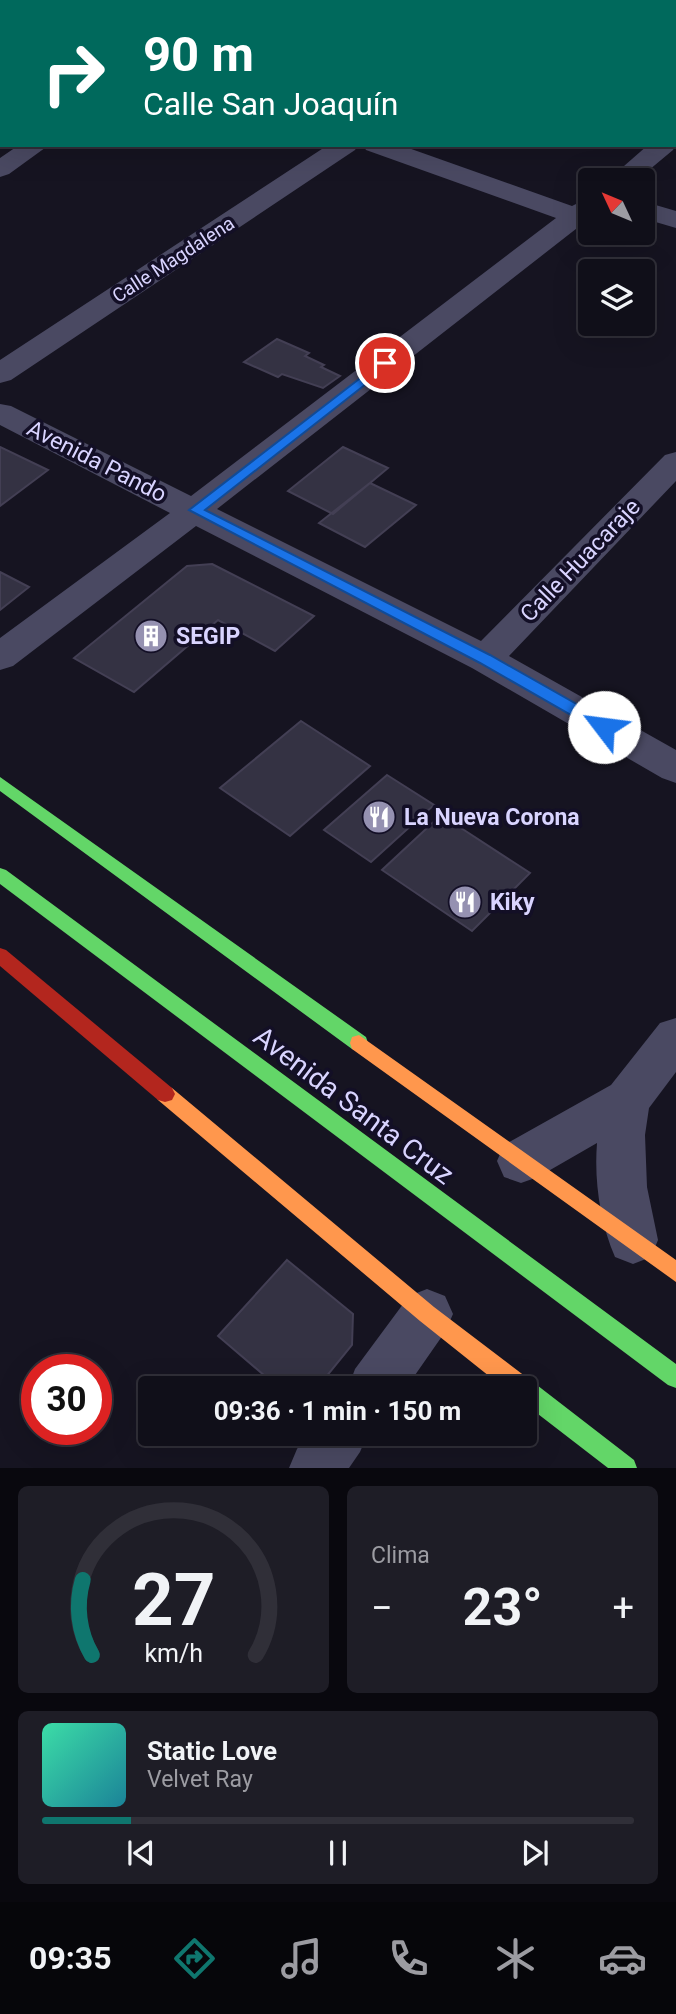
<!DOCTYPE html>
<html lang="es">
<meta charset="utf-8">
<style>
body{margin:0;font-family:Roboto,sans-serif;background:#1e1d26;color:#f1f3f6;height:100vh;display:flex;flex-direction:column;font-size:26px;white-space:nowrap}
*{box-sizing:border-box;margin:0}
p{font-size:23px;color:#9c9ca2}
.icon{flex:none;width:38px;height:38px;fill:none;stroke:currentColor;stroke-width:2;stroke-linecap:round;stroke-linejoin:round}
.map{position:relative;height:1468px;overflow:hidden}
.sheet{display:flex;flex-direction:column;gap:18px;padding:18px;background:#09080e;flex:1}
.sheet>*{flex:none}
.top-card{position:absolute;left:0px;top:0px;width:677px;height:147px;box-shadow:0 7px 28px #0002,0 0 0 2px #302f38;background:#00695c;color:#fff;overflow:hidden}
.needle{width:46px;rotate:314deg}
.tools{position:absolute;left:578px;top:168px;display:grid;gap:14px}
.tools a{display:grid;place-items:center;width:77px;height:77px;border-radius:7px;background:#100f19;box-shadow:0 7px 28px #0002,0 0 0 2px #302f38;font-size:35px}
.speed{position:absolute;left:21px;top:1354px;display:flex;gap:14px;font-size:35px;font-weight:700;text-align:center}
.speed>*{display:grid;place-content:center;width:91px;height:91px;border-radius:50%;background:#100f19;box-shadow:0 7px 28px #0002,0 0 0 2px #302f38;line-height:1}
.speed .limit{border:10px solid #d22;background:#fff;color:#111}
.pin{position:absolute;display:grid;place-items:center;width:60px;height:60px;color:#fff;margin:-30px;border:4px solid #fff;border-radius:50%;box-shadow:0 2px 7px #0007}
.me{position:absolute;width:77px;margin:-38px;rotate:300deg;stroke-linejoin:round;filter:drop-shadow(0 0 5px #0008)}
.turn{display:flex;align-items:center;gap:24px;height:147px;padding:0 28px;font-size:32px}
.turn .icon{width:91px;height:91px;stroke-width:2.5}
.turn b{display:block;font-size:49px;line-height:60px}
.big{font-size:52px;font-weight:700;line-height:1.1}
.sheet .card{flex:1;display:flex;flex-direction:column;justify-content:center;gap:10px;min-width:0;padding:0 24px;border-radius:10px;background:#1e1d26}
.sheet .dial{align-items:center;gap:0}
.dial svg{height:182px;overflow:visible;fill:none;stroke:#302f38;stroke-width:7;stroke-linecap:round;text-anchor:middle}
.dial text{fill:#f1f3f6;stroke:none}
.song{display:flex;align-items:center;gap:21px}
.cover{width:84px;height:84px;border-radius:10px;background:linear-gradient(135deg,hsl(160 70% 55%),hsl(190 70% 35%))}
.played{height:7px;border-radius:4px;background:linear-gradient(90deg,#0f766e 15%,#302f38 15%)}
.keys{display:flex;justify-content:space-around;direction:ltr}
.heat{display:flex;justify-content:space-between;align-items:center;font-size:38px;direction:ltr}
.sheet .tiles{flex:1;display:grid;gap:18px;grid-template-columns:1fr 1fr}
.card:last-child{grid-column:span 2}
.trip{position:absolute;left:138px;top:1376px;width:399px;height:70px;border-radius:7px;background:#100f19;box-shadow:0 7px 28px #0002,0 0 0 2px #302f38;font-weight:700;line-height:70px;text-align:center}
.tab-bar{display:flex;height:112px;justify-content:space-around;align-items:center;background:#06060a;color:#9c9ca2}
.tab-bar .icon{width:49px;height:49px}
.tab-bar .current{color:#0f766e}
.tab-bar b{font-size:32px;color:#f1f3f6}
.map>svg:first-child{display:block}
</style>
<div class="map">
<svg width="676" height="1468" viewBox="0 0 676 1468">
<rect width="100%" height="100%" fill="#161421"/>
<path fill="#343243" stroke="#433f54" stroke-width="2" d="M277 339 309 353 305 356 324 365 321 367 340 376 323 388 282 374 278 377 244 362Z
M0 447 48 470 0 506Z
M343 447 388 468 333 514 288 491Z
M370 483 416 505 365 547 319 523Z
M212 564 314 616 275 651 218 620 134 692 74 658 187 566Z
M0 572 29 587 0 610Z
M301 721 370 766 290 836 220 788Z
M387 775 434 805 371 862 324 830Z
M441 815 530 873 472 931 382 870Z
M287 1260 353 1314 352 1345 317 1388H279L218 1336Z"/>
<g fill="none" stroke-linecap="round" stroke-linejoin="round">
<path stroke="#44505f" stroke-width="2.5" stroke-dasharray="2.5 3.5" stroke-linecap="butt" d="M655 0 658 2"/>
<path fill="#4a4962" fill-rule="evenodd" d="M247 0H271L246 2Z
M0 1 2 2V16L0 15Z
M676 144 673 150 637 180H608L648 145Z
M19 145H49L9 174 0 177V158Z
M328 145H358L355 150 11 380 0 383V360Z
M363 145H400L572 206 590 197V218L217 509 481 641 665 455 676 452V481L509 656 676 750V783L662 778 472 668 196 526 13 666 0 670V638L170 513 0 425V404L11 406 191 496 556 218 366 150Z
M642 201 676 211V228L642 218Z
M676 1018V1072L649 1108 645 1135 647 1187 658 1240 651 1257 633 1264 615 1257C600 1222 594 1181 597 1143L538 1177 521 1183 504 1177 497 1161 504 1145 611 1085 660 1023Z
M427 1289 445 1296 453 1314 445 1332 406 1388H348L355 1369 409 1296Z
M308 1433H368L360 1452 349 1468H289L297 1449Z"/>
<path fill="#63d668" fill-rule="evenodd" d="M0 777 366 1037 368 1043 366 1049 359 1051 352 1049 0 791Z
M0 868 6 870 676 1364V1388L668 1385 0 884Z
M525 1379 533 1382 634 1460 637 1468H608L525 1404V1388H515L517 1382Z"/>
<path fill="#ff974d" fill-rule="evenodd" d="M359 1035 676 1260V1282L352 1049 350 1043 352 1037Z
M165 1086 172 1088 434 1307 530 1380 533 1388 530 1396 525 1398V1388H504L420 1321 158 1100 155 1094 158 1088Z"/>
<path fill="#b3261e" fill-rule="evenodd" d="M0 948 6 950 172 1088 175 1094 172 1100 165 1102 158 1100 0 966Z"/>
</g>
<path fill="#1a73e8" stroke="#114b97" stroke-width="2" d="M385 359 389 360V366L205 510 490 655 610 723 612 727 610 731H599L480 663 189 510Z"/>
<defs>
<symbol id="building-disc" viewBox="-11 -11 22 22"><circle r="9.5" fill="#9591b1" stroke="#130f26"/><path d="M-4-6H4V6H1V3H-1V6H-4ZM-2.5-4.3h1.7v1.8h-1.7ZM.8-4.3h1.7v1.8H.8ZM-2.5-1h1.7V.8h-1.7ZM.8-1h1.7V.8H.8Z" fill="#fff"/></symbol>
<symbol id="restaurant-disc" viewBox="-11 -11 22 22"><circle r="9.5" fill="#9591b1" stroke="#130f26"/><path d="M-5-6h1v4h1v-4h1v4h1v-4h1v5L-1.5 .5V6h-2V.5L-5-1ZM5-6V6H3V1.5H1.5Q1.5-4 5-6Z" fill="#fff"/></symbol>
</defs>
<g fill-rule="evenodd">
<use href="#building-disc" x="132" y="617" width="38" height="38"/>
<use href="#restaurant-disc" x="360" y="798" width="38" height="38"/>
<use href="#restaurant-disc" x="446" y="883" width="38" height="38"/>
</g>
<g text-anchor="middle" stroke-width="7" stroke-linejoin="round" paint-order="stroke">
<g font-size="19" fill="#d9d4ff" stroke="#130f26">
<text transform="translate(173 259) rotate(-33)" y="7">Calle Magdalena</text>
</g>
<g font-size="23" fill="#d9d4ff" stroke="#130f26">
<text transform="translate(97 461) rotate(27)" y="8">Avenida Pando</text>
<text transform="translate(580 560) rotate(-46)" y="8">Calle Huacaraje</text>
</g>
<g font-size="23" font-weight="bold" fill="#d9d4ff" stroke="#130f26" text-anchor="start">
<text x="176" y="644">SEGIP</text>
<text x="404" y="825">La Nueva Corona</text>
<text x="490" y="910">Kiky</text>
</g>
<g font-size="28" fill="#d9d4ff" stroke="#130f26">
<text transform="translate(354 1105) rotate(37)" y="10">Avenida Santa Cruz</text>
</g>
</g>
</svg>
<div class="tools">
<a><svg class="needle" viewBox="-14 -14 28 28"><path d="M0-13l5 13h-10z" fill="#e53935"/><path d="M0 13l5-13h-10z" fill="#9c9ca2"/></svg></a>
<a><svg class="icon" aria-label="layers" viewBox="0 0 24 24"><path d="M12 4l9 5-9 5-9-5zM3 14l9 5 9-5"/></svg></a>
</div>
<div class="speed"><div class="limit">30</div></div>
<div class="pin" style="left:385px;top:363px;background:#d93025"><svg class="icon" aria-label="arrive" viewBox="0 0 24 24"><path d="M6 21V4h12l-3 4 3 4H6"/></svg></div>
<svg class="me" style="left:604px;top:727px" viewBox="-20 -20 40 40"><circle r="19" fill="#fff"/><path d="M0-13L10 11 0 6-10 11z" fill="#1a73e8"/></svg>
<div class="trip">09:36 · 1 min · 150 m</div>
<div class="top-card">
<div class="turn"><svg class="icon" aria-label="right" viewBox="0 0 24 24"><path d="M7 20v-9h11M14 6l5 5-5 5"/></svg><div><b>90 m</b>Calle San Joaquín</div></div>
</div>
</div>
<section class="sheet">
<div class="tiles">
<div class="card dial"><svg viewBox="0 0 100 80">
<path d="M14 69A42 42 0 1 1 86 69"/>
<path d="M14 69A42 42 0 0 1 10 36" stroke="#0f766e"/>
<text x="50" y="56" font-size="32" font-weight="700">27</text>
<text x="50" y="72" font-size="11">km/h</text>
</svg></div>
<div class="card"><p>Clima</p>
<div class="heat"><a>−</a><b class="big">23°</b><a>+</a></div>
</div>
<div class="card">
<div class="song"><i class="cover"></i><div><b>Static Love</b><p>Velvet Ray</p></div></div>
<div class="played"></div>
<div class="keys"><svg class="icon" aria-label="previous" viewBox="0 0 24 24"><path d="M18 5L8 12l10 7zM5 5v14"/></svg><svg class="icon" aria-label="pause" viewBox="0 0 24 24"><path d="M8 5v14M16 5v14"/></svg><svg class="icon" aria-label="next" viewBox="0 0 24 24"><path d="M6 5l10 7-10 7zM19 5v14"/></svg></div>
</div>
</div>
</section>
<nav class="tab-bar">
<b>09:35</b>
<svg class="icon current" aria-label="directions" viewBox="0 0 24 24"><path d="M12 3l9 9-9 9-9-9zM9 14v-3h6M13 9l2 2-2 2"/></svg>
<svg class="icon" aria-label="music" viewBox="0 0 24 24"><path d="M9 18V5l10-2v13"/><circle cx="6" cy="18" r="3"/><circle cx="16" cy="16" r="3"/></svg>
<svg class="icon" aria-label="phone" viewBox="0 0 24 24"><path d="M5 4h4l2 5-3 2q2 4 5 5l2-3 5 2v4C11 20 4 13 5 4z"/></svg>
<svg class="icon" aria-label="climate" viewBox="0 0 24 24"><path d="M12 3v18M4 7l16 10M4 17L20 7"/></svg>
<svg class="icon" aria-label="car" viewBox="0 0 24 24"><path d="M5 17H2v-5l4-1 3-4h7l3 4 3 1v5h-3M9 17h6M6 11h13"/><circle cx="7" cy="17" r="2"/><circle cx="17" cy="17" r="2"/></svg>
</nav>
